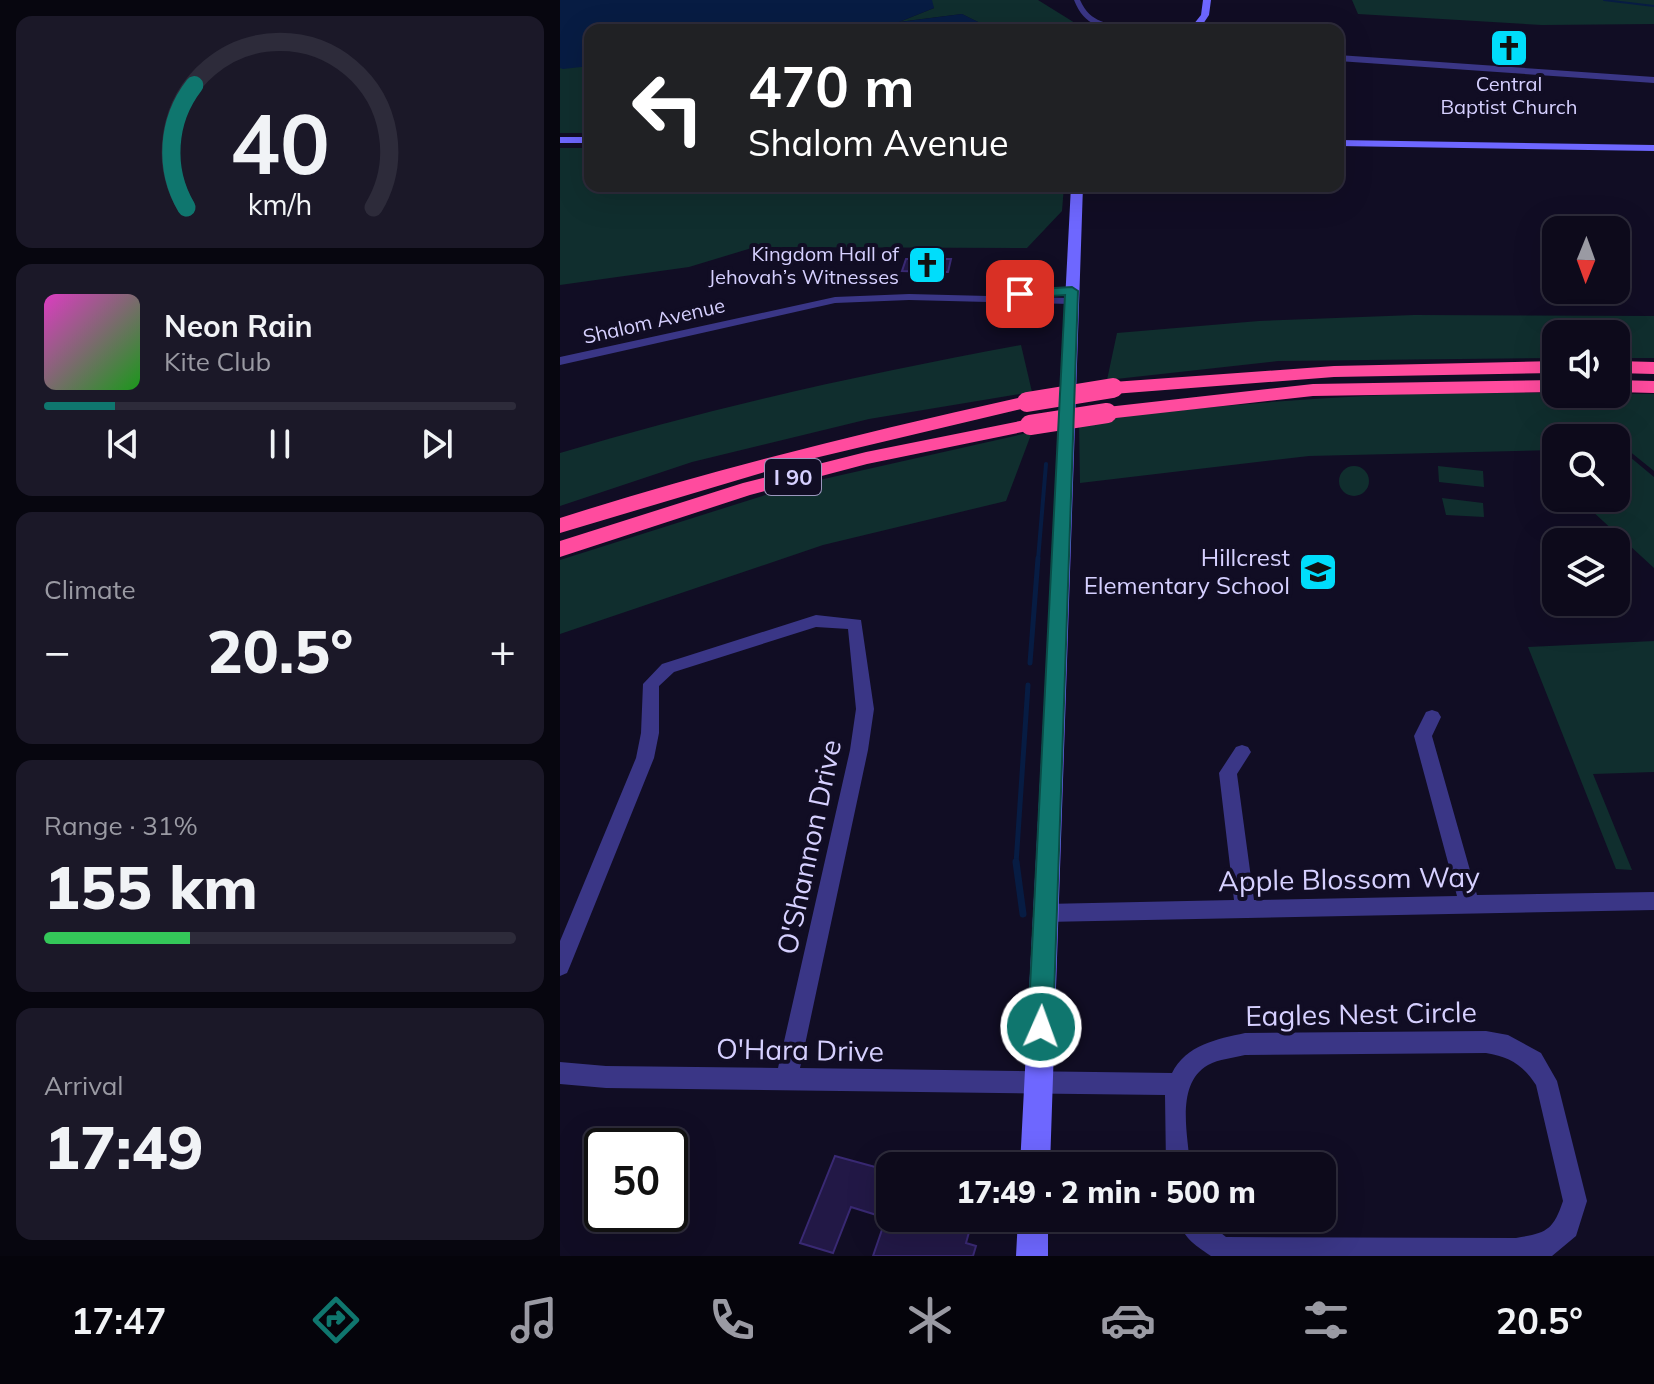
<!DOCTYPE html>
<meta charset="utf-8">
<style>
body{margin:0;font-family:Mulish,sans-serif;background:#1b1828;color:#f1f3f6;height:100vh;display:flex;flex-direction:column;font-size:30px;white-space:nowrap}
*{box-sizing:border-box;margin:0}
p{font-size:26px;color:#9a9aa3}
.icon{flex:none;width:44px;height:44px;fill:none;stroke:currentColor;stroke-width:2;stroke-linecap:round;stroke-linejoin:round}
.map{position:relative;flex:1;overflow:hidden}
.drawer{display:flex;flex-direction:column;gap:16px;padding:16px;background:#07060f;width:560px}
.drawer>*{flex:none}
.guide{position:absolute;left:24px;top:24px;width:760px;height:168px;border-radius:16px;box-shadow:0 8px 32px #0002,0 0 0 2px #2d2b3a;background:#202124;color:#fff;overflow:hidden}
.needle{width:52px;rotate:181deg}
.controls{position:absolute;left:982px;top:216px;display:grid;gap:16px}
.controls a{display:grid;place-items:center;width:88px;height:88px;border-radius:16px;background:#0d0a1b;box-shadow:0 8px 32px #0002,0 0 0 2px #2d2b3a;font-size:40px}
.speed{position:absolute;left:24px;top:1128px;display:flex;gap:16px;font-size:40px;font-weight:700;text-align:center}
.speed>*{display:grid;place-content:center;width:104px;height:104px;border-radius:50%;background:#0d0a1b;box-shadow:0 8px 32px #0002,0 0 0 2px #2d2b3a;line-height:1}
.speed .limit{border:4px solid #111;border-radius:12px;background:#fff;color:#111}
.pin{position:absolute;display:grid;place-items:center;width:68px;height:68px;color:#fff;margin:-34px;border-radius:16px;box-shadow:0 4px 12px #0006}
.me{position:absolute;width:88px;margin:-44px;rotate:2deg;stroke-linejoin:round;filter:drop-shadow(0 0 6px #0008)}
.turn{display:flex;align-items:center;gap:28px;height:168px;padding:0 32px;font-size:36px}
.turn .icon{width:104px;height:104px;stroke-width:2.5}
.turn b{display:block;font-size:56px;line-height:68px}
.big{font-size:60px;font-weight:800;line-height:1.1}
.drawer .widget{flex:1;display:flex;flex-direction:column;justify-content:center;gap:12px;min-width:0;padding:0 28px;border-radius:16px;background:#1b1828}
.drawer .dial{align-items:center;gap:0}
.dial svg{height:208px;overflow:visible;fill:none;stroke:#2d2b3a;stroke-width:7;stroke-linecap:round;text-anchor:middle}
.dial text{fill:#f1f3f6;stroke:none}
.song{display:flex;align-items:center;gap:24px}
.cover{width:96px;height:96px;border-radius:12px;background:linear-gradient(135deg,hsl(310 70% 55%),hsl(120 70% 35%))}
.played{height:8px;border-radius:4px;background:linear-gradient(90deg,#0f766e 15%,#2d2b3a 15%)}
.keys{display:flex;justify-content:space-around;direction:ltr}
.heat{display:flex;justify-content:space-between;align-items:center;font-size:44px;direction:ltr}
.charge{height:12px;border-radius:6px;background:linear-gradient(90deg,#34c759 31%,#2d2b3a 0)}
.trip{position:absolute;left:316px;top:1152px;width:460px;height:80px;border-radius:16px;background:#0d0a1b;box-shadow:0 8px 32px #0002,0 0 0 2px #2d2b3a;font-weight:800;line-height:80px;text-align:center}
.tab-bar{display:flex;height:128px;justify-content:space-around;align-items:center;background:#05040b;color:#9a9aa3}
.tab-bar .icon{width:56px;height:56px}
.tab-bar .on{color:#0f766e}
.tab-bar b{font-size:36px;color:#f1f3f6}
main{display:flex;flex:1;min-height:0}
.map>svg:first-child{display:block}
</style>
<main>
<section class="drawer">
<div class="widget dial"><svg viewBox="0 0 100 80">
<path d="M14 69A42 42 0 1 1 86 69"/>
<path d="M14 69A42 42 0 0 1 17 22" stroke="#0f766e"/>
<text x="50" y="56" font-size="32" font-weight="700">40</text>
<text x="50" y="72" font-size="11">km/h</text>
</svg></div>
<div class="widget">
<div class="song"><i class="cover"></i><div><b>Neon Rain</b><p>Kite Club</p></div></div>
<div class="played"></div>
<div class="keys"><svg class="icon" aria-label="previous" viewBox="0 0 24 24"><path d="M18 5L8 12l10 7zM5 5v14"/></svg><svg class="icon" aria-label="pause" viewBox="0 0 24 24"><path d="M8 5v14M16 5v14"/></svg><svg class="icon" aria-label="next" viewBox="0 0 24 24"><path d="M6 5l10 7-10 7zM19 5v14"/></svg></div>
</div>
<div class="widget"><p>Climate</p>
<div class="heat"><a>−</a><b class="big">20.5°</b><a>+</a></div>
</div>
<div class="widget"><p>Range · 31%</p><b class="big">155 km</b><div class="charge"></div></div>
<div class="widget"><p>Arrival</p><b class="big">17:49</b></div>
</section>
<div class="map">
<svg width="1094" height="1256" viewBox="0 0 1094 1256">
<rect width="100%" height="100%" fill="#110d24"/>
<path fill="#102e2e" d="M369 0H478L515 23 526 26 522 30H434L402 14 339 22 374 8Z
M792 0H1094V24L982 25 798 14Z
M30 66V133H0V68Z
M0 148H30V186H504L502 211 467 248 195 247 129 267 0 285Z
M854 315 1094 316V358H1056V334H996V358L718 361 547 380 557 333 699 321Z
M461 345 472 392 309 419 132 462 0 506V453C152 407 305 374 461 345Z
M901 392 1094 394V471L1068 450H1056V438H996V450L749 456 520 483 519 422C647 405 772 396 901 392Z
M472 432 446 501 263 545 0 634V560L237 485Z
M1070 457 1094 477V568L1018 498H1056V461Z
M878 466 923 471 924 487 879 482Z
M779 481a15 15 0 1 1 30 0a15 15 0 1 1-30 0Z
M882 498 923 503 924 517 886 515Z
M1094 641V772L1033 774 1072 870 1056 869 968 647Z"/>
<path fill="#071c43" d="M0 0H372L374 8 339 22 402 14 434 30H30V66L3 69 0 68Z"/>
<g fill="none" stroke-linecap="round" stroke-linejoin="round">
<path stroke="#071c43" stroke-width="2" d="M1044 0 1094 6"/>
<path stroke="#071c43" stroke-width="4" d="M478 560 486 464"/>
<path stroke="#071c43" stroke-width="5" d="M470 663 478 558
M456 864 468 685"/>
<path stroke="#071c43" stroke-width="7" d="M456 862 463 914"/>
</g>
<path fill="#221846" stroke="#392973" stroke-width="2" d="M346 259H391L388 272H383L382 277H368L370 272 342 271Z
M275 1156 330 1171V1218H413L406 1243 416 1246 413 1256H313L326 1218 291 1207 273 1253 240 1243Z"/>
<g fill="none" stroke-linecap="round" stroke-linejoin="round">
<path fill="#3a3686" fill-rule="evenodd" d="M514 0H520C531 25 548 21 569 30 543 30 524 26 514 0Z
M349 294 511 298 517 301 511 304 349 300 275 303 0 365V357L275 297Z
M256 615 301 620 314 709 308 750 240 1068 612 1073C626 1045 657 1039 685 1033L926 1031 948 1035 981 1053 997 1081 1027 1201 1016 1236 992 1256H651C632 1243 625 1239 617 1218H642L666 1237 956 1238C986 1233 993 1231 1003 1201L976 1085C963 1065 950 1057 926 1053L685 1055C673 1058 659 1059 648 1065 615 1084 628 1135 630 1166H606L605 1095 46 1088 0 1084V1062L46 1066 218 1068 290 750 296 709 288 629 256 627 114 672 99 686V733L94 758 10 966 7 973 0 976V941L76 758 81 733 83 684 102 664Z
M872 710 878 712 881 717 872 736 917 895 1094 892V910L485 922 478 920 475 913 478 906 485 904 674 900 659 773 676 747 682 745 688 747 691 752 677 774 694 900 897 896 854 736 866 712Z"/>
<path fill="#3a3686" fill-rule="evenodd" d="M778 55 1094 77V83L778 61Z"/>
<path fill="#6e67ff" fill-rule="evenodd" d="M643 0H651L649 15 639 30H629L641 15Z
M0 137H30V143H0Z
M778 140 1094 145V151L778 146Z
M511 186H523L490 1166H460Z
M458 1218H488V1256H456Z"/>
<path fill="#ff4b9e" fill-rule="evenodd" d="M996 361V373L774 377 553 394 544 388 553 382 774 366Z
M1056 361 1094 362V374L1056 373Z
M996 380V392L753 396 547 419 537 413 547 407 753 384Z
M1056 380 1094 381V393L1056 392Z
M467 396 477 402 474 406 238 462 0 533V518C153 469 310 431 467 396Z
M470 419 480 425 477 429 307 464 190 495 0 557V541L183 483 306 452Z"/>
<path stroke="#ff4b9e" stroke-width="20" d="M467 402 553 388
M470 425 547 413"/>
</g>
<path fill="#0f766e" stroke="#0a4d48" stroke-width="2" d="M512 287 518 291 493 1027 489 1036 481 1040 472 1036 468 1027 505 295 460 298 453 294 460 290Z"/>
<defs>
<symbol id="church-square" viewBox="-11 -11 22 22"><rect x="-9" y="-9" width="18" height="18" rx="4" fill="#00ddfb" stroke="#110d24"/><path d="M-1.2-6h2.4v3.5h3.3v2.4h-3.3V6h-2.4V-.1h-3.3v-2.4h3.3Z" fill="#111"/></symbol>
<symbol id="school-square" viewBox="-11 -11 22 22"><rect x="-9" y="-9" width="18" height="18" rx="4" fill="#00ddfb" stroke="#110d24"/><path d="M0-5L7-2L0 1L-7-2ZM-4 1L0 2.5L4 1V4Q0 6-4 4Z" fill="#111"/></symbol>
</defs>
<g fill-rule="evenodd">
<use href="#church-square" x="927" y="26" width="44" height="44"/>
<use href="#church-square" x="345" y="243" width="44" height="44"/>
<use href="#school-square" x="736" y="550" width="44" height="44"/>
</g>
<g text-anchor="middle" stroke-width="8" stroke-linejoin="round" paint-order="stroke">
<g font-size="20" fill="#d6d0ff" stroke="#110d24">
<text x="949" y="91">Central<tspan x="949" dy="23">Baptist Church</tspan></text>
<text x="339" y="261" text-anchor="end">Kingdom Hall of<tspan x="339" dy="23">Jehovah’s Witnesses</tspan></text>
</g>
<g font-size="20" fill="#d6d0ff" stroke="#110d24">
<text transform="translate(94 321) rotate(-13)" y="7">Shalom Avenue</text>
</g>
<rect fill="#110d24" stroke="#9b96bd" stroke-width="2" x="205" y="459" width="56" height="36" rx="6"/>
<g font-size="22" font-weight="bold" fill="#d6d0ff">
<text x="233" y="485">I 90</text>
</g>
<g font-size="24" fill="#d6d0ff" stroke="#110d24" text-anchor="end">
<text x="730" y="566">Hillcrest<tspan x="730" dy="28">Elementary School</tspan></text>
</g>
<g font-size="28" fill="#d6d0ff" stroke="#110d24">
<text transform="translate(249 847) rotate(-78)" y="10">O'Shannon Drive</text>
<text transform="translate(789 879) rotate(-1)" y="10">Apple Blossom Way</text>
<text transform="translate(801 1014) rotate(-1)" y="10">Eagles Nest Circle</text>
<text transform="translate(240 1050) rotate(1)" y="10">O'Hara Drive</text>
</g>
</g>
</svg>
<div class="controls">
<a><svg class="needle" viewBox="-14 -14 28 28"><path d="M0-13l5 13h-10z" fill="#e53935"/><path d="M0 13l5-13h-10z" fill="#9a9aa3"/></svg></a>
<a><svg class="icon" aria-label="sound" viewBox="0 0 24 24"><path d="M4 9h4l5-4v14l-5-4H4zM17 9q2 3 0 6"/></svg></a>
<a><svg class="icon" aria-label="search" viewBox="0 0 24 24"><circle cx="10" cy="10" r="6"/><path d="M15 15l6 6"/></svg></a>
<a><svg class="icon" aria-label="layers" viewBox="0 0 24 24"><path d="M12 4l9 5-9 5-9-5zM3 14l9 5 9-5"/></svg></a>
</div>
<div class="speed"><div class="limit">50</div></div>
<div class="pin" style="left:460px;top:294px;background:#d93025"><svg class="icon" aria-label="arrive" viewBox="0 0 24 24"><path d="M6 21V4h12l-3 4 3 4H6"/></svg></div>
<svg class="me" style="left:481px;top:1027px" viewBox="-20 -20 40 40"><circle r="17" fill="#0f766e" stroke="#fff" stroke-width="3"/><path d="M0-11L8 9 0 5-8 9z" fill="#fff"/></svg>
<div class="trip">17:49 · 2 min · 500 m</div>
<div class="guide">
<div class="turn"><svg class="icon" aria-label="left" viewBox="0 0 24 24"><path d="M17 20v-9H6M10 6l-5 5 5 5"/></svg><div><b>470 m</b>Shalom Avenue</div></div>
</div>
</div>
</main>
<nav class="tab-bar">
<b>17:47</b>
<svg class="icon on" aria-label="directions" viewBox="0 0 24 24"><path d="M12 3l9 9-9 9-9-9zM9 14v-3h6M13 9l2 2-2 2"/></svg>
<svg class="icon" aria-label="music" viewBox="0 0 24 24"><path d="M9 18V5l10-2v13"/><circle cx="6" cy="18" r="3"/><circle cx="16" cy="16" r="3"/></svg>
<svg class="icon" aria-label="phone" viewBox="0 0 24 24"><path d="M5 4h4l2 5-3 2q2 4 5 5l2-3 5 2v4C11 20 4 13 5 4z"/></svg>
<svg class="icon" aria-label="climate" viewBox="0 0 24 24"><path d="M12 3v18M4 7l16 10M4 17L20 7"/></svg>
<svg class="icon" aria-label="car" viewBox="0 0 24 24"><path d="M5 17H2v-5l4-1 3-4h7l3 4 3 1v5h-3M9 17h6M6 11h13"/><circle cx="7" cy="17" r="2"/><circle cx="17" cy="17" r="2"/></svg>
<svg class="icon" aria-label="filters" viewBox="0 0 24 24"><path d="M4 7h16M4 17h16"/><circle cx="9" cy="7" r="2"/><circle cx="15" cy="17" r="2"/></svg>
<b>20.5°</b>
</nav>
